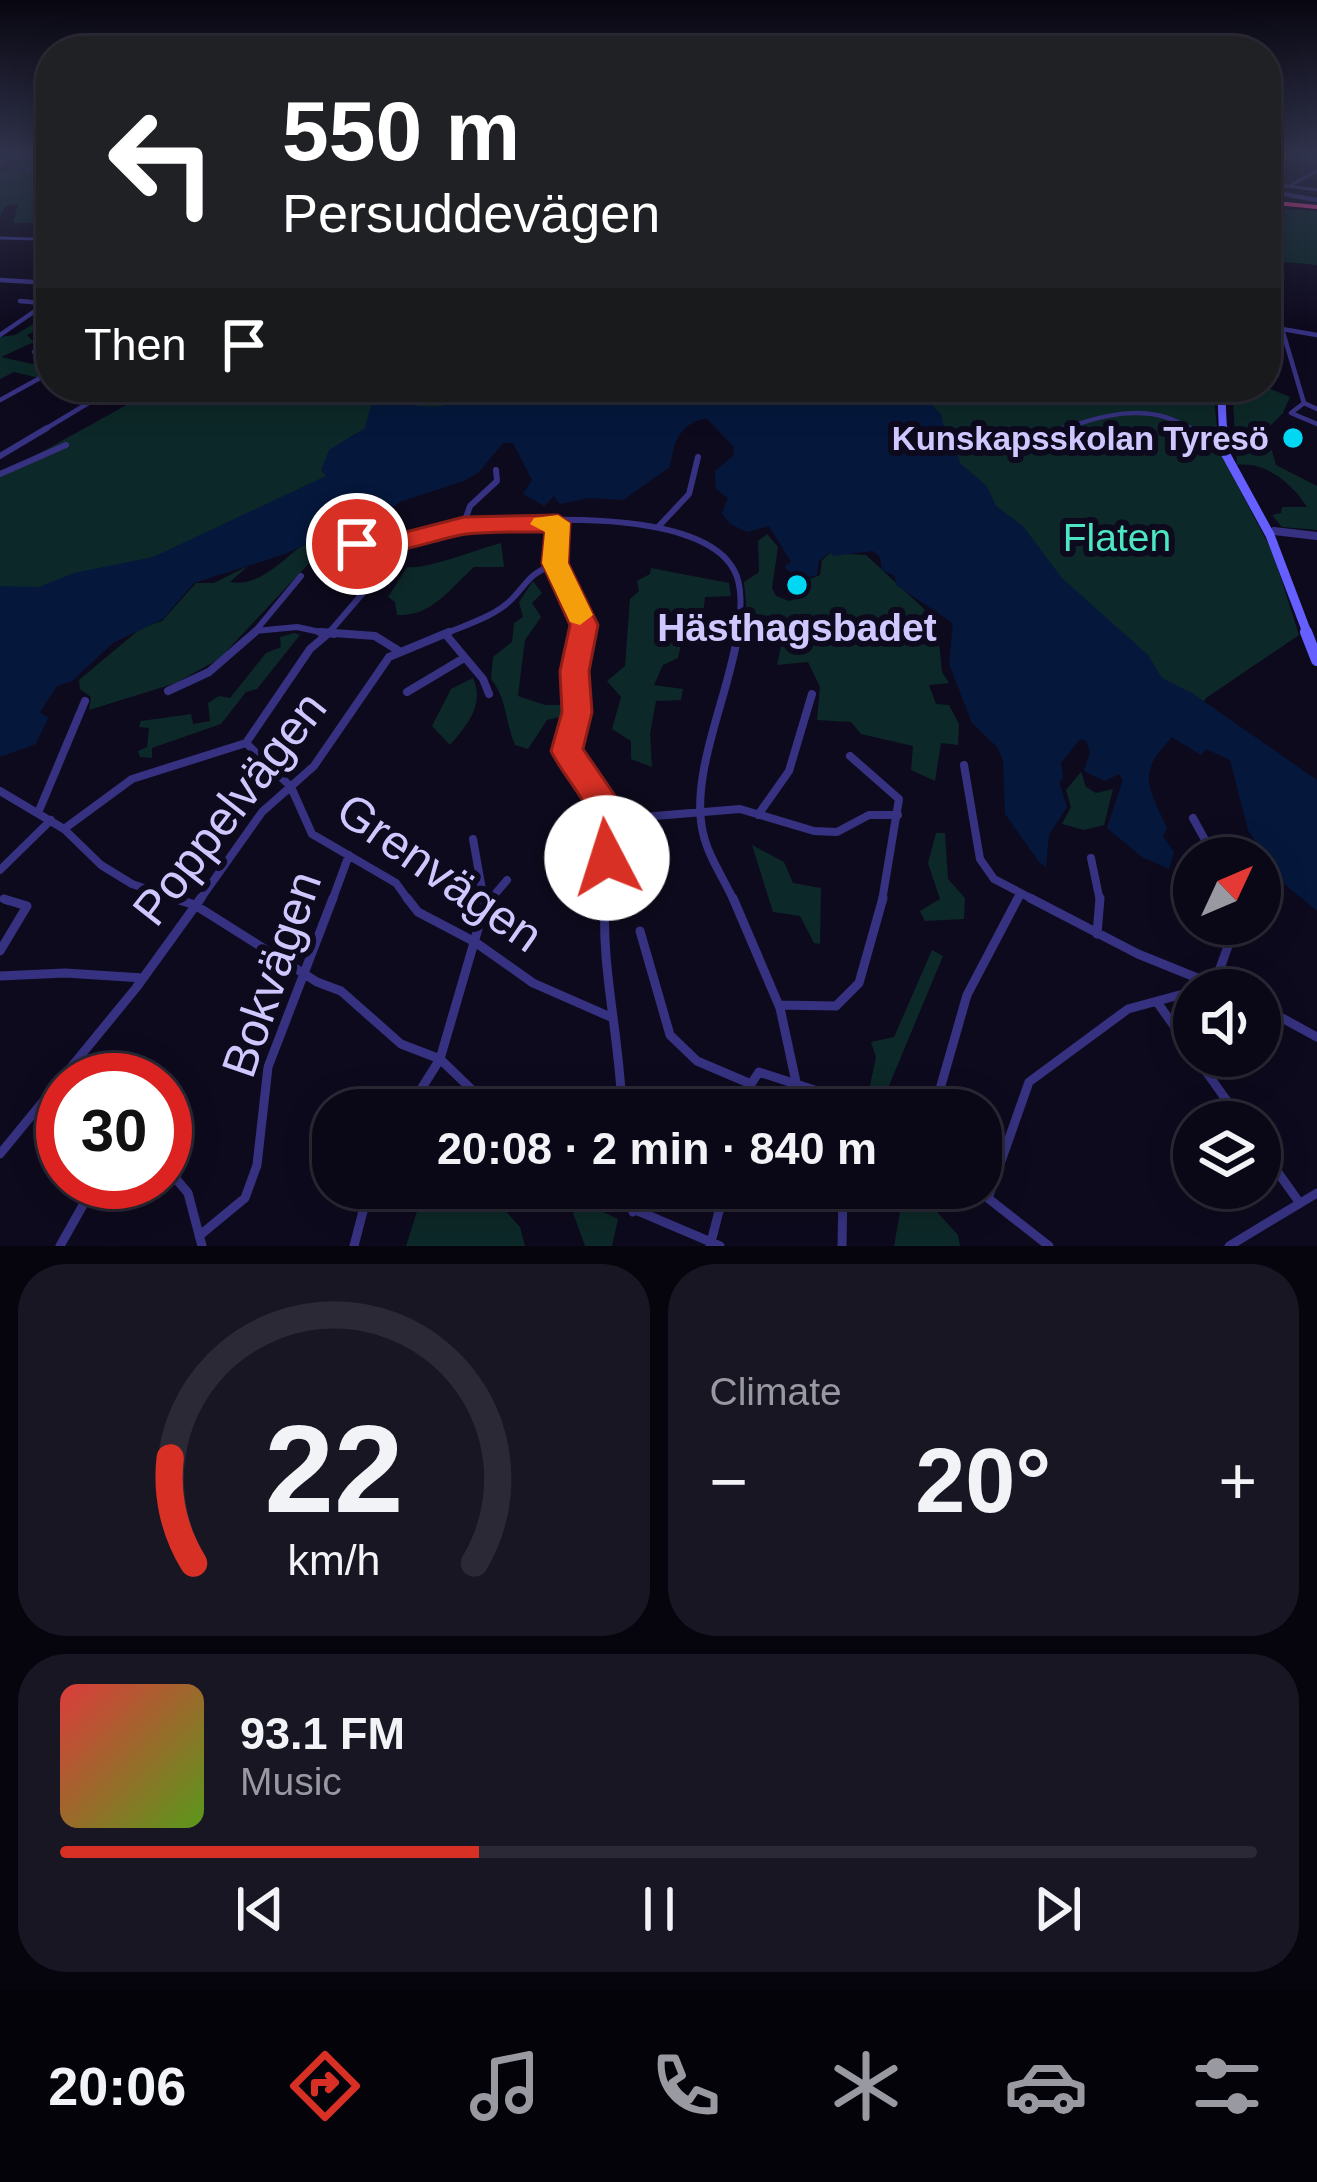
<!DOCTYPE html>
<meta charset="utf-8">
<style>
body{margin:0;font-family:Arial,sans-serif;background:#181623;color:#f1f3f6;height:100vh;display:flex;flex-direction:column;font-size:45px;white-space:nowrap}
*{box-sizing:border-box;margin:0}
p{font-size:39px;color:#999aa1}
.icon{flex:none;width:66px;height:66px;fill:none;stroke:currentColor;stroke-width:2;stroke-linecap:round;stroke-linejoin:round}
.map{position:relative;height:1246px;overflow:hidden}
.side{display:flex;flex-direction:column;gap:18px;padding:18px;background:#06040c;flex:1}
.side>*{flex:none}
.banner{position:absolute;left:36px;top:36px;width:1245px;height:366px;border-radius:48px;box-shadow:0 6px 30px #0003,0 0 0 3px #2a2935;background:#202124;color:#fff;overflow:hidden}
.needle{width:78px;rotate:46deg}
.tools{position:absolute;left:1173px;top:837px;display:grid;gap:24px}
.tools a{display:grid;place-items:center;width:108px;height:108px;border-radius:50%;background:#0a0816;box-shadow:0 6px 30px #0003,0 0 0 3px #2a2935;font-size:60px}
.speed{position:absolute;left:36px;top:1053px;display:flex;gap:24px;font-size:60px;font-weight:700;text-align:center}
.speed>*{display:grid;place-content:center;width:156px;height:156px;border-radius:50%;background:#0a0816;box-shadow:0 6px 30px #0003,0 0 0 3px #2a2935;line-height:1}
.speed .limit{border:18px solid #d22;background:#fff;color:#111}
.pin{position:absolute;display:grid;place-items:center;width:102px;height:102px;color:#fff;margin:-51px;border:6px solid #fff;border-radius:50%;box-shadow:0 3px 12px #0007}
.me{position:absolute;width:132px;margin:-66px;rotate:355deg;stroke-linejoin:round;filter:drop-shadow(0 0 9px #0008)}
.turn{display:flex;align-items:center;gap:42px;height:252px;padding:0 48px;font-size:54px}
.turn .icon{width:156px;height:156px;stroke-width:2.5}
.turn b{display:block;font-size:84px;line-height:102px}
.then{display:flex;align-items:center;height:114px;padding:0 48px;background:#0003;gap:24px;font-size:45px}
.big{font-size:90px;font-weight:600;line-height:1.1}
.side .widget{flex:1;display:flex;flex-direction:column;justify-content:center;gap:18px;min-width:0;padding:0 42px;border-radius:48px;background:#181623}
.side .dial{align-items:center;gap:0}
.dial svg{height:312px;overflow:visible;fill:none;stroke:#2a2935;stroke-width:7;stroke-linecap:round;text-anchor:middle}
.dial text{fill:#f1f3f6;stroke:none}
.song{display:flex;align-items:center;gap:36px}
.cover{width:144px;height:144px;border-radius:18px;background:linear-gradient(135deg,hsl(0 70% 55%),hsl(90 70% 35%))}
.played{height:12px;border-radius:6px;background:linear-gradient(90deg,#d93025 35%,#2a2935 35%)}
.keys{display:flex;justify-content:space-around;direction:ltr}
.heat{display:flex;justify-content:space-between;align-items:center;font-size:66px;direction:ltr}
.side .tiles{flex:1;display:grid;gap:18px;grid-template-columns:1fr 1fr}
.widget:last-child{grid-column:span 2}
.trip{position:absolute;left:312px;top:1089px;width:690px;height:120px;border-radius:48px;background:#0a0816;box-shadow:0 6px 30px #0003,0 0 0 3px #2a2935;font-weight:600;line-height:120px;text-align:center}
.dock{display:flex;height:192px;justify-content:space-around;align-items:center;background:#040309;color:#999aa1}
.dock .icon{width:84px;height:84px}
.dock .selected{color:#d93025}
.dock b{font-size:54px;color:#f1f3f6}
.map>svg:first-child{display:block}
</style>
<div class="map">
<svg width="1317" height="1246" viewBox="0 0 1317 1246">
<rect width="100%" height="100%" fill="#0e0a1e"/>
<path fill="#0d2828" d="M36 154 26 163 33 164 24 169 51 179 44 188 51 207 37 223H13L18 204 5 206 0 217V174Z
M1266 208 1317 211V265L1266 260Z
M51 313V323L27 335 34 342 1 357 32 364 51 354V360L38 367 49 372 39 378 14 372 0 379V337L15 335Z
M159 387H354C366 397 426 403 443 398L403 394 385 387H462L468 394 440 409 380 401 422 452 0 641V475Z
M799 387H1213L1219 450 1273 553 1299 635 1206 698 1189 722Z
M1232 387H1266L1290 397 1283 413 1266 430 1276 465 1317 486V530L1282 527 1272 515 1281 513 1282 507H1307C1292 483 1265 461 1237 465Z
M341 532H352L351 541 315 557 219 659 176 683 89 710 91 697 80 689 79 680 141 628 162 621 196 583H214L248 566 230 582C256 587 278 565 296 550 308 541 327 536 341 532Z
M767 534 778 547 772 588 776 596 789 601 807 595 810 579 820 575 822 560 830 553 866 555 937 621 942 672 949 683 929 685 936 704 949 705 959 724 958 745 941 743 935 781 911 770 913 746 861 734 851 722 817 720 820 687 808 662 777 665 784 632 776 617 747 613 744 582 759 572 758 541Z
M501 543 504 567H474C450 588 432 617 397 615L395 602 388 597 407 567C427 570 477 549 501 543Z
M651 568 729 583 731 596 705 597 701 633 683 636 678 658 663 665 654 685 683 689 681 700 656 701 650 734 652 767 631 759V741L612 729 621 697 607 681 625 666 630 599 639 591 637 581 650 574Z
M533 581 542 593 532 603 541 617 525 640 518 696 545 705H566L567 715 547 720 528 749 515 745C505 722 507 698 491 679L493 657 512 642 514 623 523 617 519 602Z
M294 633 300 635 257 689 246 692 221 724 152 748V758L140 757 138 751 147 747 149 728 139 727 141 721 191 714 193 724 210 721 208 703 219 696 230 698 266 653 281 647 280 637Z
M473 678C485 704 467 726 450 745L432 726 451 689Z
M1081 772 1086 787 1096 793 1113 789 1104 825 1084 830 1062 824 1071 807 1066 790Z
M936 833H945L948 879 965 898 964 919 925 921 920 911 940 899 928 863Z
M752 845 784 862 793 883 821 888 820 944 814 943 800 916 773 912Z
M932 950 943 956 883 1100 869 1090 876 1057 871 1042 894 1037Z
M440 1188H485L520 1227 525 1246H406L420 1202Z
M895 1188H915L958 1235 960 1246H894L902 1201Z
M576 1199 618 1219 612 1246H585L573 1213Z"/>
<path fill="#05183c" d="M466 387H924L926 399 941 414 947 441 957 449 960 463 987 486 996 506 1023 526 1062 578 1148 655 1162 678 1192 693 1317 780V911L1283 883 1248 830 1230 760 1206 749 1201 755 1172 737C1137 774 1147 784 1167 828L1163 836 1174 852 1169 869 1142 857 1107 828 1123 780 1119 774 1105 781 1084 771 1090 752 1086 741 1080 739 1061 763 1063 778 1059 782 1067 807 1049 835 1046 867 1039 862 1005 814 1003 760 997 747 972 723 949 664 953 623 896 585 895 576 882 570 880 557 873 551 833 556 830 552 819 561 817 575 799 580 784 567 791 562 769 526 747 532 730 524 722 513 728 498 716 489 715 471 733 456 734 447 706 418C678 425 674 442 670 467L623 500 589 498 560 504 554 496 544 506 523 494 532 480 513 443H503L479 472 464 481 402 501 356 530 327 534 285 554 194 583 163 619 113 643 72 681 57 686 40 712 48 718 36 744 0 757V586L39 587 74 573 153 557 326 476 321 470 329 450 365 428 371 405C400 394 426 418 463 399Z"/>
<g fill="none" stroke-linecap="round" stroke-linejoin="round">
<path stroke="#363281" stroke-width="3" d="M45 160 25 170 51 175
M1266 162 1280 157 1269 153
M0 163 20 153
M1273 184 1317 190
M1291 185 1317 171
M45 212 41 216 51 218
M0 238 33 239"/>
<path stroke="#363281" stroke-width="4.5" d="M0 280 51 283
M20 301 42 303
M0 335 51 300
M1317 335 1282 329 1304 403 1317 409
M37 339 51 334
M34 352 51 343
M0 400 51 372
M1304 403 1291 413 1317 424
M42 431 115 387
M1058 431C1100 415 1153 400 1192 431"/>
<path stroke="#363281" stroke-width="6" d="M1189 428 1223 451
M1006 450 1065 428
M0 456 47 428
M0 474 66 445
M558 523 555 563 584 625 582 635
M463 526 470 506 497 481 496 470
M659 526 689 494 698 457
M357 545C389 543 418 533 449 528 511 518 700 505 734 570 744 588 740 615 738 635
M255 631 297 627 334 635
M252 635 301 576
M327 635 369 586
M442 635C465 625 494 617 512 599 531 579 526 577 555 563"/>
<path stroke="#363281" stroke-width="8" d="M320 632 375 636 399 651
M583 632C575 672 577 711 567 751L599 798 606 820 740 809 814 831 837 832 869 815H898
M447 636 483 679 489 694
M168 691 209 672 255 632
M407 692 464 658
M246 743 310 649 330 632
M850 756 899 799 882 901
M964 765 980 859 994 879 1036 901
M0 791 64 829 101 865 132 884 182 901
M38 813 85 701
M758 815 789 771 812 694
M1193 818 1215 858
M64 829 132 779 246 743 291 787 312 834 396 883 409 901
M473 839 484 901
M1091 858 1100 901
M0 870 51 820
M4 899 9 901
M199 901 262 812 314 766 389 657 449 632
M332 901 349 855
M489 901 507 880
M604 901 608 832 614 819
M734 901C724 879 708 856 703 833 689 774 730 693 738 632
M1017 901 1020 894"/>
<path stroke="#363281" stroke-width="9" d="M173 898 195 905 317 982 341 991 401 1044 440 1059 493 1110
M407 898 418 912 475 942 533 983 613 1018
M484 898 485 905
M605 898C601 970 620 1038 622 1110
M733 898 780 1008 796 1082
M1030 898 1138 954 1227 990
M640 931 670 1035 697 1061 751 1084
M1097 934 1100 898
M0 951 27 906 4 899
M0 976 65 973 143 978
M1197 990 1214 985 1236 924
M1157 1002 1194 1054
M779 1005 836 1006 859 983 883 898
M1260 1006 1317 1037
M1195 1056 1242 1122
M751 1084 759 1072 876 1110
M408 1110 440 1059 485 905 491 898
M745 1110 751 1084
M934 1110 967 995 1018 898
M1260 1147 1299 1202
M0 1154 136 988 201 898
M165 1166 188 1193 202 1246
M584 1188 720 1246
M629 1188 633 1212
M975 1188 1049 1246
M988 1198 1029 1082 1128 1009 1194 991
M199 1236 245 1198 257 1165 268 1067 333 898
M60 1246 96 1182
M354 1246 369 1188
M710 1246 725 1188
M842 1246 843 1188
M1229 1246 1317 1193"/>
<path stroke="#363281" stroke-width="4.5" d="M1266 191 1317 200"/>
<path stroke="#363281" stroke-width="8" d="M1274 531 1317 536"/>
<path stroke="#655fff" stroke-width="8" d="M1221 387 1223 431"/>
<path stroke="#655fff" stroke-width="9" d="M1223 428 1224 451 1270 535 1308 635"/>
<path stroke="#655fff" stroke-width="12" d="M1306 632 1317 660"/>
<path fill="#ff439a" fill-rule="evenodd" d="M1266 200 1317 205V209L1266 204Z"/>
</g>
<linearGradient id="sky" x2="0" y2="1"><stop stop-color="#080610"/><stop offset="0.47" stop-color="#30334c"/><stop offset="1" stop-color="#30334c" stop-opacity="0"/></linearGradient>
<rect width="1317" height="328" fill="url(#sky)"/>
<path fill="#d93025" stroke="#8d1f18" stroke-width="3" d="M558 515 570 523 568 563 598 625 589 671 592 712 583 749 631 819 619 870 607 875 594 870C588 854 596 846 594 831 590 801 564 778 551 751L562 712 560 671 570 625 542 563 545 532C519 532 493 531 467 534 437 537 367 569 345 544L357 536 398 534 464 517Z"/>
<path fill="#f59e0b" d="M558 515 570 523 568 563 593 615 580 625 570 622 542 563 545 532 530 524 534 518Z"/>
<g fill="#00d7f3" stroke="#0e0a1e" stroke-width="4.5">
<circle cx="1293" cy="438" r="12"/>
<circle cx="797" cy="585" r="12"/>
</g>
<g text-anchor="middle" stroke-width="12" stroke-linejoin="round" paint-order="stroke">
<g font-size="33" font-weight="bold" fill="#cfc8ff" stroke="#0e0a1e" text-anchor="end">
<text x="1269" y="450">Kunskapsskolan Tyresö</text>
</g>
<g font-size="39" fill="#4ce7c2" stroke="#0e0a1e">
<text x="1117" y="551">Flaten</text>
</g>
<g font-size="39" font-weight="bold" fill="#cfc8ff" stroke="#0e0a1e">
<text x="797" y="641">Hästhagsbadet</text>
</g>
<g font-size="48" fill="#cfc8ff" stroke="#0e0a1e">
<text transform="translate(229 808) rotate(-52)" y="17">Poppelvägen</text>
<text transform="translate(440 872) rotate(35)" y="17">Grenvägen</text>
<text transform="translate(271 974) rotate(-71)" y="17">Bokvägen</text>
</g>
</g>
</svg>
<div class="tools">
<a><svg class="needle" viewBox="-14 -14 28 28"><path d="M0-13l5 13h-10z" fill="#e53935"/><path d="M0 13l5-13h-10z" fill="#999aa1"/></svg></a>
<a><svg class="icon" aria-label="sound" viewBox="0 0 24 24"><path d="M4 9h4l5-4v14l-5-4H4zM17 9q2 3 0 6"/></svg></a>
<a><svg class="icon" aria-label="layers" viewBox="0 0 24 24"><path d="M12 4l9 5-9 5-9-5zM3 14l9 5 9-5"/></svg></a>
</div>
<div class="speed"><div class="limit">30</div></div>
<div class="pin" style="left:357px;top:544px;background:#d93025"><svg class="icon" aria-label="arrive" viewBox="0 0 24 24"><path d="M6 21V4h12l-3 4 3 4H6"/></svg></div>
<svg class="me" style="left:607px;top:858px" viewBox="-20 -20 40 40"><circle r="19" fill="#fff"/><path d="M0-13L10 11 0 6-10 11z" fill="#d93025"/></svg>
<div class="trip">20:08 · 2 min · 840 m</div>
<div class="banner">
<div class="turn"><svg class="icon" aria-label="left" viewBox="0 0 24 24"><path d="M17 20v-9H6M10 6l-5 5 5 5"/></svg><div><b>550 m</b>Persuddevägen</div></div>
<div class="then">Then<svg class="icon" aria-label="arrive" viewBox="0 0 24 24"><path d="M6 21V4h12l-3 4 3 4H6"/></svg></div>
</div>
</div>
<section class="side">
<div class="tiles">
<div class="widget dial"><svg viewBox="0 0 100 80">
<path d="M14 69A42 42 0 1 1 86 69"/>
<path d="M14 69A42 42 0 0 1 8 42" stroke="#d93025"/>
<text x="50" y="56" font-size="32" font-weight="700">22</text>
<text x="50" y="72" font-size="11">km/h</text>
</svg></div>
<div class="widget"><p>Climate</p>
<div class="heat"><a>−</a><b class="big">20°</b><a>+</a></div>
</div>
<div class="widget">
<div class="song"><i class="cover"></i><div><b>93.1 FM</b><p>Music</p></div></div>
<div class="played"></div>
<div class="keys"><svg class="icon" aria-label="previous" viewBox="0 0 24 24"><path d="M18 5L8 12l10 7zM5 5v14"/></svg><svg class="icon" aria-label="pause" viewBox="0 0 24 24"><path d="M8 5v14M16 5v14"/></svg><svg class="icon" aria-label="next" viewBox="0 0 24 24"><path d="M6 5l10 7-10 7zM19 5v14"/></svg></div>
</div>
</div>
</section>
<nav class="dock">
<b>20:06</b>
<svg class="icon selected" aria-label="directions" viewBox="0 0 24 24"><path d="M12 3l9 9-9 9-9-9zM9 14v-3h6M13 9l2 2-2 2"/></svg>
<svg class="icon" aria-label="music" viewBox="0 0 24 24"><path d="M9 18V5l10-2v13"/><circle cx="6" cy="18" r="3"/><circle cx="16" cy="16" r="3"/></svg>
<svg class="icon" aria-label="phone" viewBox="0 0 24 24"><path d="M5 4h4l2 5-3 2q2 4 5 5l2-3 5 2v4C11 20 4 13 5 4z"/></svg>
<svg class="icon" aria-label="climate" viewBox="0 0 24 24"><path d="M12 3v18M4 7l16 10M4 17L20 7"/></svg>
<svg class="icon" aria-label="car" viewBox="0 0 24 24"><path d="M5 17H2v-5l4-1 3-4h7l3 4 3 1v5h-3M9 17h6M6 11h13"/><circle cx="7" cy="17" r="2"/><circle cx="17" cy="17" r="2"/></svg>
<svg class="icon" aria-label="filters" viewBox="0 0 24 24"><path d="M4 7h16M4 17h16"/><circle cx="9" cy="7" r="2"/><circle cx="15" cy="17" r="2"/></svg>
</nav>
